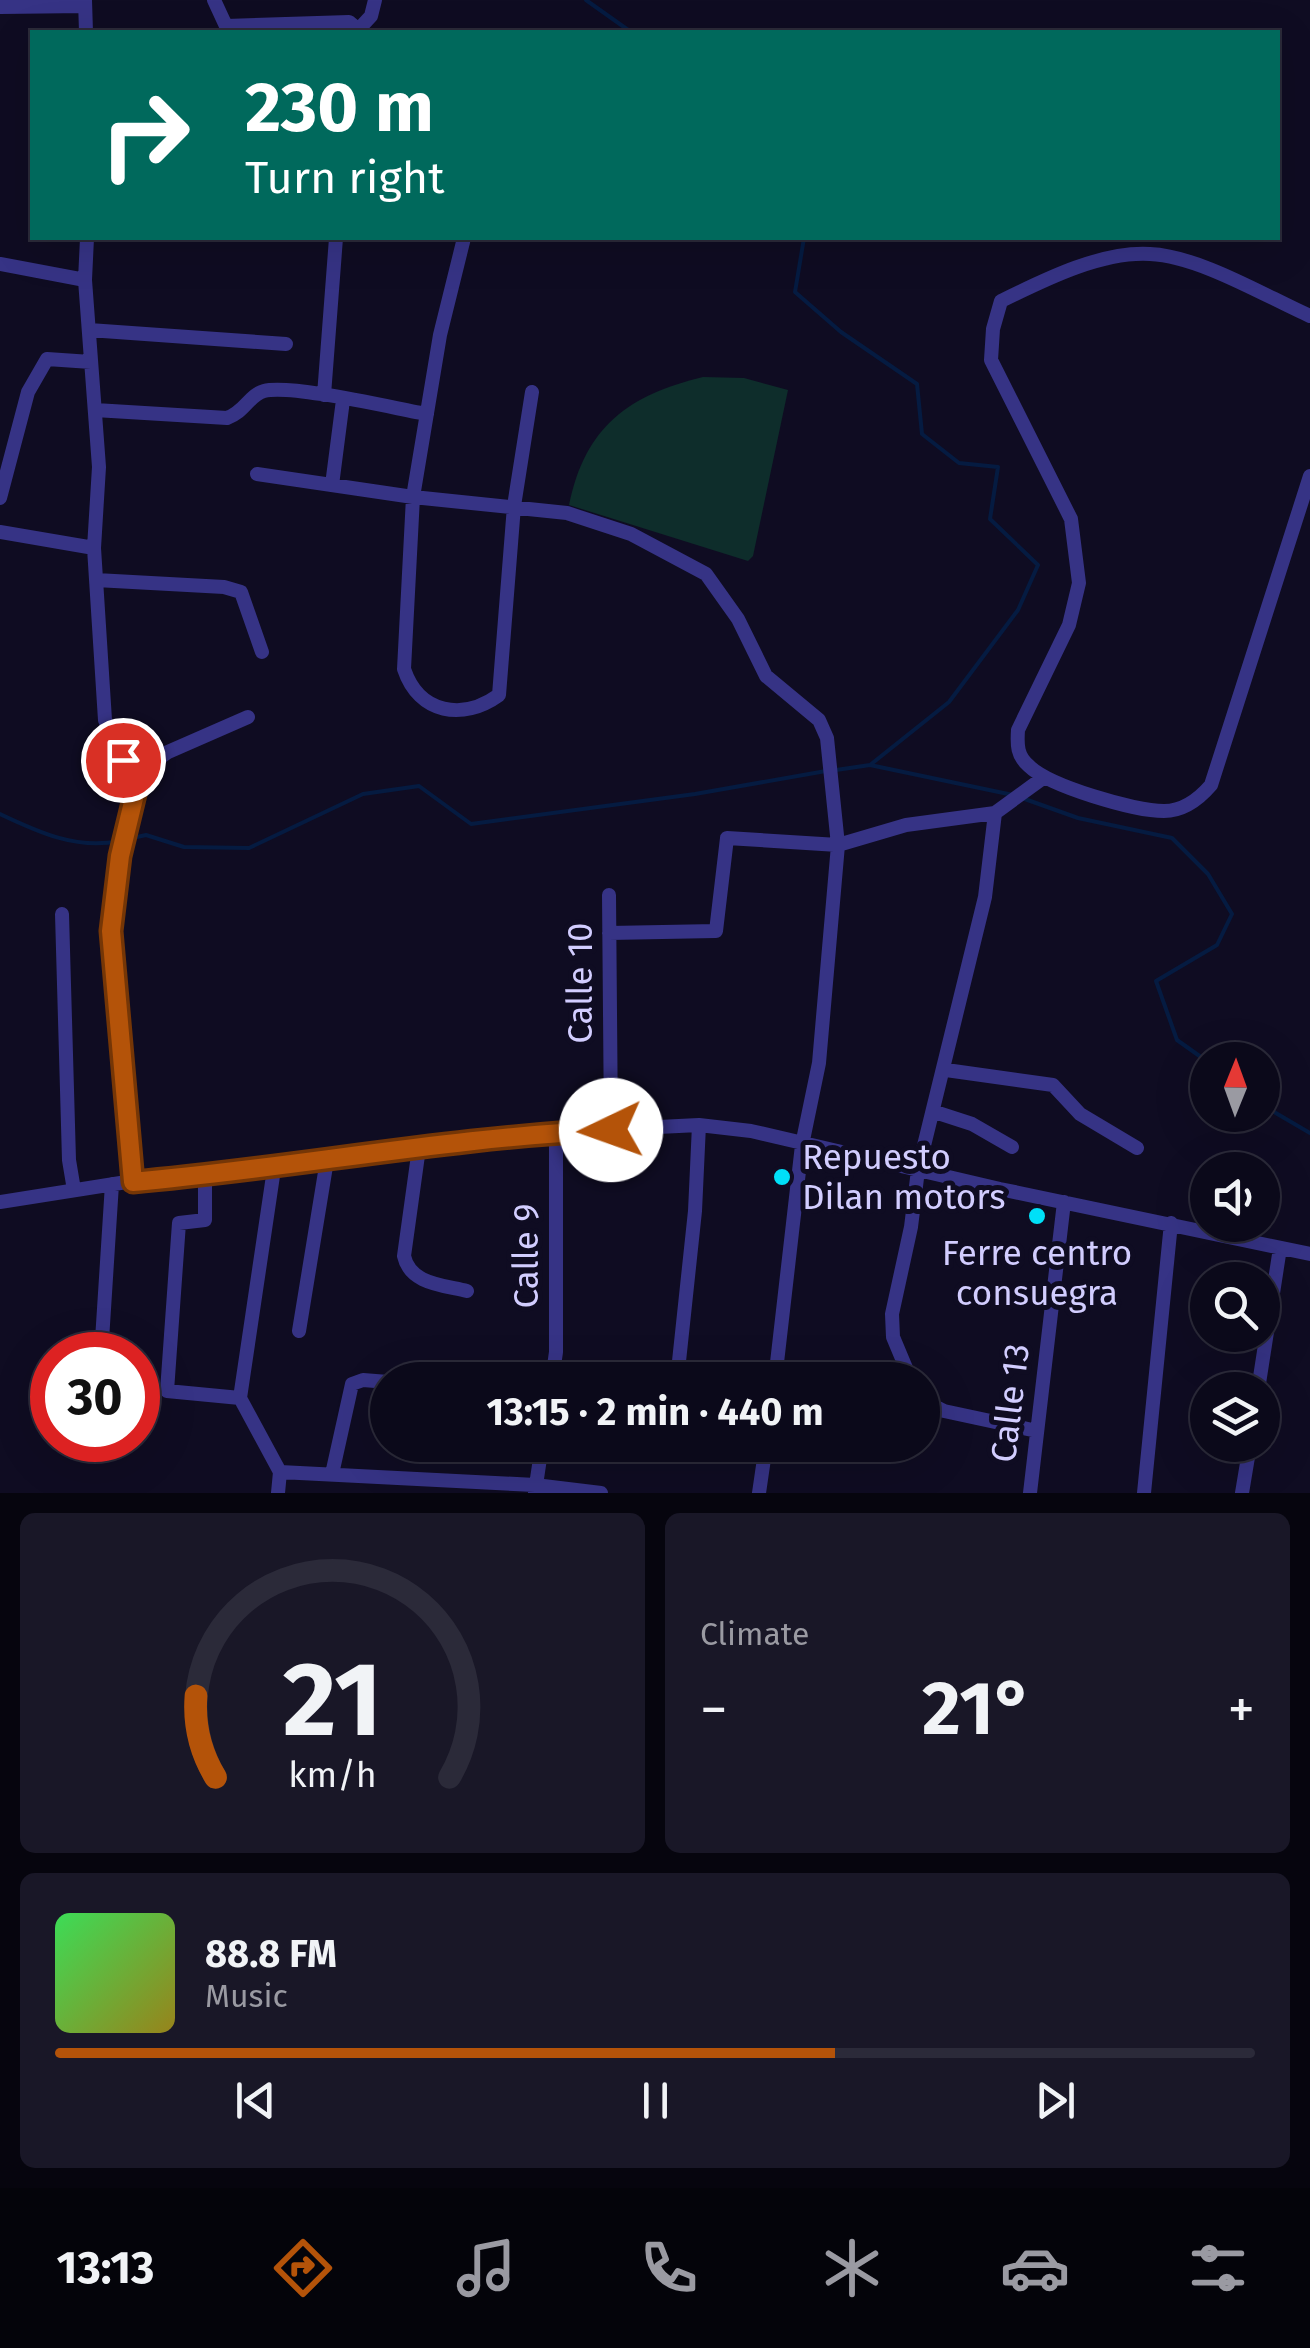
<!DOCTYPE html>
<meta charset="utf-8">
<style>
body{margin:0;font-family:"Fira Sans",sans-serif;background:#191727;color:#f1f3f6;height:100vh;display:flex;flex-direction:column;font-size:38px;white-space:nowrap}
*{box-sizing:border-box;margin:0}
p{font-size:32px;color:#9a9aa2}
.icon{flex:none;width:55px;height:55px;fill:none;stroke:currentColor;stroke-width:2;stroke-linecap:round;stroke-linejoin:round}
.map{position:relative;height:1493px;overflow:hidden}
.drawer{display:flex;flex-direction:column;gap:20px;padding:20px;background:#06050e;flex:1}
.drawer>*{flex:none}
.guide{position:absolute;left:30px;top:30px;width:1250px;height:210px;border-radius:0px;box-shadow:0 10px 40px #0002,0 0 0 2px #2b2a39;background:#00695c;color:#fff;overflow:hidden}
.needle{width:65px;rotate:1deg}
.fabs{position:absolute;left:1190px;top:1042px;display:grid;gap:20px}
.fabs a{display:grid;place-items:center;width:90px;height:90px;border-radius:50%;background:#0b091a;box-shadow:0 10px 40px #0002,0 0 0 2px #2b2a39;font-size:50px}
.speed{position:absolute;left:30px;top:1332px;display:flex;gap:20px;font-size:50px;font-weight:700;text-align:center}
.speed>*{display:grid;place-content:center;width:130px;height:130px;border-radius:50%;background:#0b091a;box-shadow:0 10px 40px #0002,0 0 0 2px #2b2a39;line-height:1}
.speed .limit{border:15px solid #d22;background:#fff;color:#111}
.pin{position:absolute;display:grid;place-items:center;width:85px;height:85px;color:#fff;margin:-42px;border:5px solid #fff;border-radius:50%;box-shadow:0 2px 10px #0007}
.me{position:absolute;width:110px;margin:-55px;rotate:267deg;stroke-linejoin:round;filter:drop-shadow(0 0 8px #0008)}
.turn{display:flex;align-items:center;gap:35px;height:210px;padding:0 50px;font-size:45px}
.turn .icon{width:130px;height:130px;stroke-width:2.5}
.turn b{display:block;font-size:70px;line-height:85px}
.big{font-size:75px;font-weight:700;line-height:1.1}
.drawer .card{flex:1;display:flex;flex-direction:column;justify-content:center;gap:15px;min-width:0;padding:0 35px;border-radius:15px;background:#191727}
.drawer .dial{align-items:center;gap:0}
.dial svg{height:260px;overflow:visible;fill:none;stroke:#2b2a39;stroke-width:7;stroke-linecap:round;text-anchor:middle}
.dial text{fill:#f1f3f6;stroke:none}
.song{display:flex;align-items:center;gap:30px}
.cover{width:120px;height:120px;border-radius:15px;background:linear-gradient(135deg,hsl(130 70% 55%),hsl(50 70% 35%))}
.played{height:10px;border-radius:5px;background:linear-gradient(90deg,#b45309 65%,#2b2a39 65%)}
.keys{display:flex;justify-content:space-around;direction:ltr}
.heat{display:flex;justify-content:space-between;align-items:center;font-size:55px;direction:ltr}
.drawer .tiles{flex:1;display:grid;gap:20px;grid-template-columns:1fr 1fr}
.card:last-child{grid-column:span 2}
.trip{position:absolute;left:370px;top:1362px;width:570px;height:100px;border-radius:50px;background:#0b091a;box-shadow:0 10px 40px #0002,0 0 0 2px #2b2a39;font-weight:700;line-height:100px;text-align:center}
.dock{display:flex;height:160px;justify-content:space-around;align-items:center;background:#04040a;color:#9a9aa2}
.dock .icon{width:70px;height:70px}
.dock .current{color:#b45309}
.dock b{font-size:45px;color:#f1f3f6}
.map>svg:first-child{display:block}
</style>
<div class="map">
<svg width="1310" height="1493" viewBox="0 0 1310 1493">
<rect width="100%" height="100%" fill="#0f0c22"/>
<path fill="#0e2d2b" d="M703 377 744 378 788 390 753 556 748 561 569 505C585 426 629 395 703 377Z"/>
<g fill="none" stroke-linecap="round" stroke-linejoin="round">
<path stroke="#051b41" stroke-width="4" d="M586 0 631 32
M804 238 795 292 841 332 917 384 922 434 959 463 998 467 990 519 1038 565 1018 610 949 702 870 765
M836 770 870 765 1013 795
M1022 798 1078 818 1172 838 1208 874 1232 914 1217 945 1156 981 1177 1040 1208 1062
M0 814C38 832 77 850 119 841
M128 839 146 835 184 847 249 848 363 794 419 786 471 824 695 794 826 771
M1262 1105 1310 1133"/>
<path stroke="#363385" stroke-width="14" d="M85 0 86 32
M214 0 226 26 349 22 361 32
M0 7 85 6
M359 29 371 16 375 0
M87 238 85 280 99 467 94 548 105 720 137 790 120 855 111 931 133 1181
M464 238 440 335 413 497 404 669C419 714 463 721 499 695L514 506 532 392
M0 264 85 280
M1310 316C1265 296 1199 256 1150 254 1101 251 1044 280 1001 301L993 329 991 360 1071 519 1079 583 1069 625 1018 730C1017 745 1017 756 1029 766 1049 786 1134 811 1164 811 1183 811 1199 799 1211 785L1310 476
M89 330 286 344
M324 395 336 238
M95 410 227 418C245 412 249 395 264 391 291 384 393 408 427 414
M257 474 413 497 567 513 631 534 706 574 738 619 766 676 819 720 827 738 838 845 906 825 995 813 1043 778
M332 485 343 400
M0 498 28 392 47 359 91 362
M0 532 94 548
M96 580 224 587 241 592 262 652
M137 790 151 764 168 752 248 717
M609 895 611 1130
M62 914 69 1160 74 1190
M609 933 716 931 727 838 838 845 819 1063 802 1145 775 1380
M946 1070 1053 1085 1080 1114 1137 1148
M935 1112 972 1124 1012 1147
M419 1148 404 1256C410 1284 443 1285 467 1291
M274 1169 240 1398 280 1472 535 1485 601 1493
M205 1176V1220L179 1223 167 1391 240 1398
M0 1202 133 1181 274 1169 556 1132 699 1125 751 1131 1000 1189 1310 1254
M299 1331 327 1160
M102 1340 112 1184
M552 1380 556 1352V1132
M677 1380 695 1211 699 1125
M911 1380 893 1337 892 1314 911 1227 918 1170 985 897 995 813
M1258 1390 1280 1248
M922 1400 944 1411 1037 1431
M332 1474 352 1384 363 1380 388 1382
M535 1492 542 1445
M278 1493 280 1472
M759 1493 766 1445
M1030 1493 1064 1202
M1144 1493 1171 1223
M1242 1493 1250 1445"/>
</g>
<g fill="none" stroke-linecap="round" stroke-linejoin="round">
<defs>
<path id="route" d="M123 760 136 790 120 856 111 931 133 1182C293 1168 451 1137 611 1130"/>
</defs>
<use href="#route" stroke="#753606" stroke-width="25"/>
<use href="#route" stroke="#b45309" stroke-width="18"/>
</g>
<g fill="#00e0f8" stroke="#0f0c22" stroke-width="4">
<circle cx="782" cy="1177" r="10"/>
<circle cx="1037" cy="1216" r="10"/>
</g>
<g text-anchor="middle" stroke-width="10" stroke-linejoin="round" paint-order="stroke">
<g font-size="35" fill="#d2cdff" stroke="#0f0c22">
<text transform="translate(580 983) rotate(-90)" y="12">Calle 10</text>
<text transform="translate(526 1256) rotate(-90)" y="12">Calle 9</text>
<text transform="translate(1010 1403) rotate(-83)" y="12">Calle 13</text>
</g>
<g font-size="35" fill="#d2cdff" stroke="#0f0c22" text-anchor="start">
<text x="802" y="1169">Repuesto<tspan x="802" dy="40">Dilan motors</tspan></text>
<text x="1037" y="1265" text-anchor="middle">Ferre centro<tspan x="1037" dy="40">consuegra</tspan></text>
</g>
</g>
</svg>
<div class="fabs">
<a><svg class="needle" viewBox="-14 -14 28 28"><path d="M0-13l5 13h-10z" fill="#e53935"/><path d="M0 13l5-13h-10z" fill="#9a9aa2"/></svg></a>
<a><svg class="icon" aria-label="sound" viewBox="0 0 24 24"><path d="M4 9h4l5-4v14l-5-4H4zM17 9q2 3 0 6"/></svg></a>
<a><svg class="icon" aria-label="search" viewBox="0 0 24 24"><circle cx="10" cy="10" r="6"/><path d="M15 15l6 6"/></svg></a>
<a><svg class="icon" aria-label="layers" viewBox="0 0 24 24"><path d="M12 4l9 5-9 5-9-5zM3 14l9 5 9-5"/></svg></a>
</div>
<div class="speed"><div class="limit">30</div></div>
<div class="pin" style="left:123px;top:760px;background:#d93025"><svg class="icon" aria-label="arrive" viewBox="0 0 24 24"><path d="M6 21V4h12l-3 4 3 4H6"/></svg></div>
<svg class="me" style="left:611px;top:1130px" viewBox="-20 -20 40 40"><circle r="19" fill="#fff"/><path d="M0-13L10 11 0 6-10 11z" fill="#b45309"/></svg>
<div class="trip">13:15 · 2 min · 440 m</div>
<div class="guide">
<div class="turn"><svg class="icon" aria-label="right" viewBox="0 0 24 24"><path d="M7 20v-9h11M14 6l5 5-5 5"/></svg><div><b>230 m</b>Turn right</div></div>
</div>
</div>
<section class="drawer">
<div class="tiles">
<div class="card dial"><svg viewBox="0 0 100 80">
<path d="M14 69A42 42 0 1 1 86 69"/>
<path d="M14 69A42 42 0 0 1 8 44" stroke="#b45309"/>
<text x="50" y="56" font-size="32" font-weight="700">21</text>
<text x="50" y="72" font-size="11">km/h</text>
</svg></div>
<div class="card"><p>Climate</p>
<div class="heat"><a>−</a><b class="big">21°</b><a>+</a></div>
</div>
<div class="card">
<div class="song"><i class="cover"></i><div><b>88.8 FM</b><p>Music</p></div></div>
<div class="played"></div>
<div class="keys"><svg class="icon" aria-label="previous" viewBox="0 0 24 24"><path d="M18 5L8 12l10 7zM5 5v14"/></svg><svg class="icon" aria-label="pause" viewBox="0 0 24 24"><path d="M8 5v14M16 5v14"/></svg><svg class="icon" aria-label="next" viewBox="0 0 24 24"><path d="M6 5l10 7-10 7zM19 5v14"/></svg></div>
</div>
</div>
</section>
<nav class="dock">
<b>13:13</b>
<svg class="icon current" aria-label="directions" viewBox="0 0 24 24"><path d="M12 3l9 9-9 9-9-9zM9 14v-3h6M13 9l2 2-2 2"/></svg>
<svg class="icon" aria-label="music" viewBox="0 0 24 24"><path d="M9 18V5l10-2v13"/><circle cx="6" cy="18" r="3"/><circle cx="16" cy="16" r="3"/></svg>
<svg class="icon" aria-label="phone" viewBox="0 0 24 24"><path d="M5 4h4l2 5-3 2q2 4 5 5l2-3 5 2v4C11 20 4 13 5 4z"/></svg>
<svg class="icon" aria-label="climate" viewBox="0 0 24 24"><path d="M12 3v18M4 7l16 10M4 17L20 7"/></svg>
<svg class="icon" aria-label="car" viewBox="0 0 24 24"><path d="M5 17H2v-5l4-1 3-4h7l3 4 3 1v5h-3M9 17h6M6 11h13"/><circle cx="7" cy="17" r="2"/><circle cx="17" cy="17" r="2"/></svg>
<svg class="icon" aria-label="filters" viewBox="0 0 24 24"><path d="M4 7h16M4 17h16"/><circle cx="9" cy="7" r="2"/><circle cx="15" cy="17" r="2"/></svg>
</nav>
